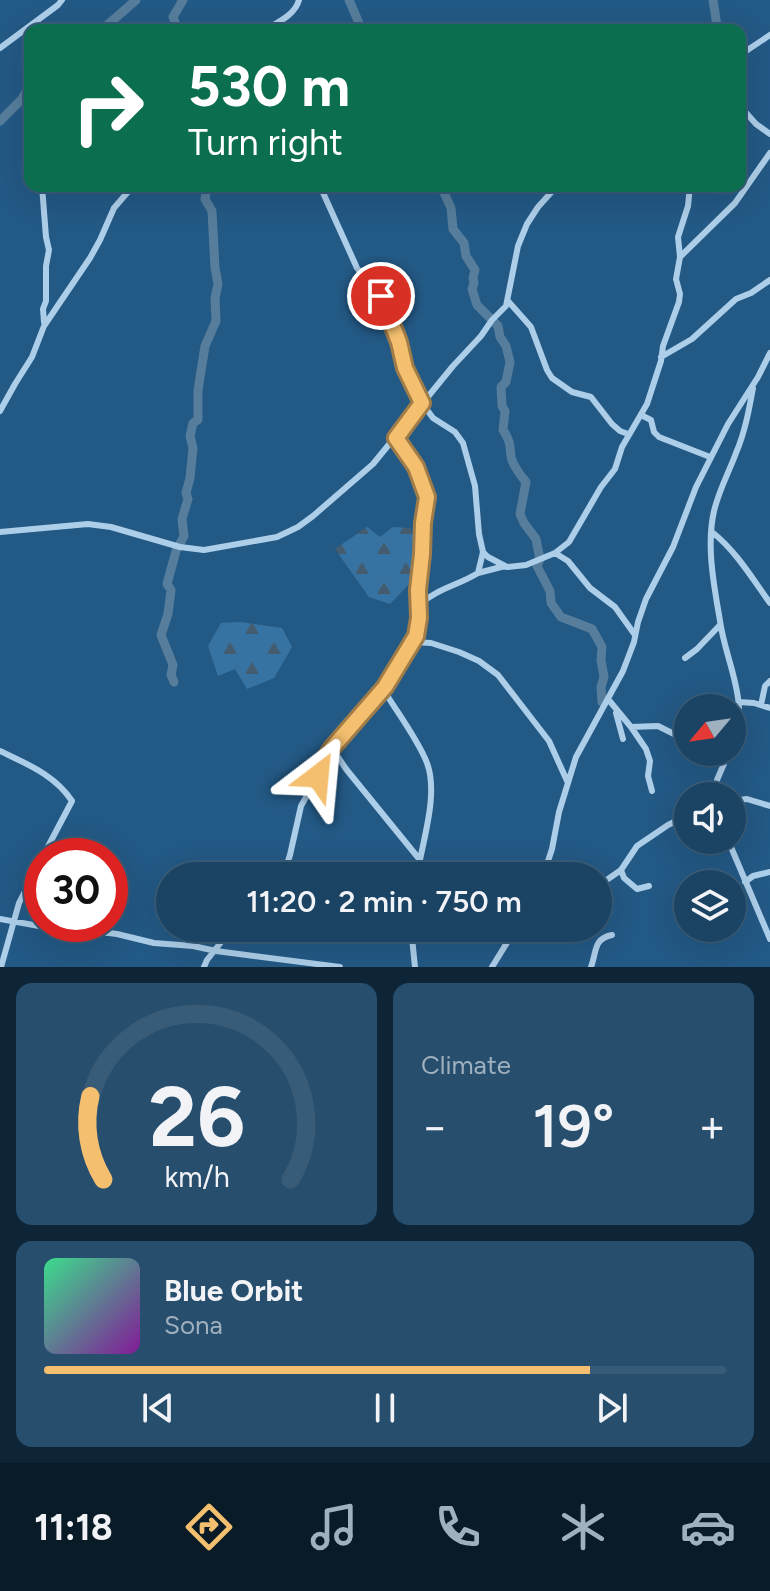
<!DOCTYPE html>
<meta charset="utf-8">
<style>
body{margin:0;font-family:Figtree,sans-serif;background:#274e6d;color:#f1f3f6;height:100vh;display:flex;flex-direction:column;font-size:30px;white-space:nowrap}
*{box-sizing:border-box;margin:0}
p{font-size:26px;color:#9fb0bf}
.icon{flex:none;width:44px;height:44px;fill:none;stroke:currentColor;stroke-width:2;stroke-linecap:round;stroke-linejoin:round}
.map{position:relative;height:967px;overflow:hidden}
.drawer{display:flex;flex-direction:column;gap:16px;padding:16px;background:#0e2537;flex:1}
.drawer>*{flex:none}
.guide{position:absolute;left:24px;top:24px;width:722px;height:168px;border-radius:16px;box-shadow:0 8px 32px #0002,0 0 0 2px #385c78;background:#0b6e4f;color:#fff;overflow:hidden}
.needle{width:52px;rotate:241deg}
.buttons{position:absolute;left:674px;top:694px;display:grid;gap:16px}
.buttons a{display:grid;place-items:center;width:72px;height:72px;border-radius:50%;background:#1a4364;box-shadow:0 8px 32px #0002,0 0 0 2px #385c78;font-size:40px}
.speed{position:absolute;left:24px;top:838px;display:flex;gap:16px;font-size:40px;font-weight:700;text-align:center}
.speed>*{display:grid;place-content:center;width:104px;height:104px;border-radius:50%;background:#1a4364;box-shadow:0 8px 32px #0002,0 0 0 2px #385c78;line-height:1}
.speed .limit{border:12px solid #d22;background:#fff;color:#111}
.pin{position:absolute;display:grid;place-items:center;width:68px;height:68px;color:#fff;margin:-34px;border:4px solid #fff;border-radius:50%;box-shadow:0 2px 8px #0007}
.me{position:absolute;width:88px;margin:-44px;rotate:29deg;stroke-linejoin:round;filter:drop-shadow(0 0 6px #0008)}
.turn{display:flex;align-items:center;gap:28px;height:168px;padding:0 32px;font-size:36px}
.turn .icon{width:104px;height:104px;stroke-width:2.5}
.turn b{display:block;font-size:56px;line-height:68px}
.big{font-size:60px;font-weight:600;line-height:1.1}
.drawer .card{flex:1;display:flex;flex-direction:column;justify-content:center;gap:12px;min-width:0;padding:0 28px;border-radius:16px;background:#274e6d}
.drawer .dial{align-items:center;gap:0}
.dial svg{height:208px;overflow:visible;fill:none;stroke:#385c78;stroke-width:7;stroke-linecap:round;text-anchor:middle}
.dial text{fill:#f1f3f6;stroke:none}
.song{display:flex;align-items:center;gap:24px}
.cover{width:96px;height:96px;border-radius:12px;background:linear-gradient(135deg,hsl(150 70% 55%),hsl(290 70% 35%))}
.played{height:8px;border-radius:4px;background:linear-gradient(90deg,#f4bf6f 80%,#385c78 80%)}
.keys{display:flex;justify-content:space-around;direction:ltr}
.heat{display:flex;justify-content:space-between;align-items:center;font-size:44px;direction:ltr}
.drawer .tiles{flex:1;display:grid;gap:16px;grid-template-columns:1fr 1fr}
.card:last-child{grid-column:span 2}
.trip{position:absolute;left:156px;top:862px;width:456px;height:80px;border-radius:40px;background:#1a4364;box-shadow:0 8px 32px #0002,0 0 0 2px #385c78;font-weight:600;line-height:80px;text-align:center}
.tab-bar{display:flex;height:128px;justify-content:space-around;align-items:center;background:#0a1b28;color:#9fb0bf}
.tab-bar .icon{width:56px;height:56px}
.tab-bar .active{color:#f4bf6f}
.tab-bar b{font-size:36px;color:#f1f3f6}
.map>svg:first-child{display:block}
</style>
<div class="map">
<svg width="770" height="967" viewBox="0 0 770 967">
<defs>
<pattern id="forest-firs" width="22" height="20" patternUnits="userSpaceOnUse" patternTransform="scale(2)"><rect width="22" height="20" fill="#3773a2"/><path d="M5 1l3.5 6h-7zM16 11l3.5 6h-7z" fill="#445c6e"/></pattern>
</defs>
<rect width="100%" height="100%" fill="#235985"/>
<path fill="url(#forest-firs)" d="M367 527 380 537 393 527 410 528 421 551 414 579 390 604 369 597 335 549Z
M240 622 282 628 292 647 274 678 247 689 235 669 218 676 208 646 221 623Z"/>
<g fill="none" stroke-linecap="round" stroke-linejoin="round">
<path stroke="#a1cbe9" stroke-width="2" d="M0 118 1 119"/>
<path stroke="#567d9b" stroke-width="9" d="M349 0 362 30
M713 0 717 26
M99 30 104 28 136 0
M178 30 173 17 183 0
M0 121 22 99 30 85
M441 186 451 208 453 229 464 243 466 256 475 270 473 278 474 283 472 289 477 305 498 326 500 337 506 346 510 362 506 382 501 387 502 406 505 411 503 430C510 440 510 445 511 457 513 465 521 476 526 482L520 514 524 523 536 539 540 559 537 566 550 591 551 603 561 617 592 629 602 647 601 660 604 677 601 687 602 702
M174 682 171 675 173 665 161 635 168 614 171 590 167 584 176 551 184 536 182 519 188 499 186 493 190 478 193 448 190 436 193 423 198 420V390L205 346 216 321 215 298 218 284 215 268 212 211 205 199 207 186"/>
<path stroke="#adcee9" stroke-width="6" d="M265 30C278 22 295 15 299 0
M0 48 58 5 62 0
M740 55 770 35
M740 106 756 124 770 134
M42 186 46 237 49 250 46 266V301L43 309 44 322
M320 186 357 268 384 302 399 342 405 368 422 403 433 418 455 432 463 443 475 486 479 534 483 552 488 557 507 567 526 565 555 553 569 542 601 487 615 469 622 447 647 404 661 361 663 346 679 302 680 294 676 279 680 257 678 237 688 206 690 186
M680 257 735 203 770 153
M508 301 531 327 547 370 552 378 572 392 591 397 612 424 620 431 628 434
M661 357 692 339 736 299 751 293 770 280
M0 411 15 384 32 357 44 326 90 258 100 240 114 208 133 186
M641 415 651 420 654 432 659 437 710 457
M396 438 418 471 427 497 423 523 422 554 418 590 419 618 416 636 385 687 388 697C400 716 419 742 427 763 439 795 422 842 417 876
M0 532 88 524 111 527 180 547 204 550 277 537 298 527 313 516 373 464 453 366 481 336 492 320 506 306 518 246 527 224 538 207 557 186
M712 532C736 551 752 578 770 603
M483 552 478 573 505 566
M555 553 568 561 590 588 615 607 635 635
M419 605C436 589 459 585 478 573
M413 642 431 643 459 652 479 661 498 675 549 741 568 783
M685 658 697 649 720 625
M608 699 631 727 646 749 650 761 648 776 652 791
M739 702 754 703 770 708
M761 705 765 686 770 681
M616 713 623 739
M631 727 658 726 674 734 688 733
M732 747C751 702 726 664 720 621 714 585 706 546 714 511 719 490 729 472 736 453 745 432 749 410 753 388
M332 748 346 769 420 860
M0 751C27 764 55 775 72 801L43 856
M718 796 717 780 729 752
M732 801 747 799 770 806
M728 840 770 939
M621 870 624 878 637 889 649 886
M283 876 290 855 301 806 318 776 320 767 332 748 385 687
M543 876 552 849 559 812 576 757 623 671 634 642 638 622 646 599 673 547 696 487 728 424 758 377 770 353
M745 882 753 876 770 872
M598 886 621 870 637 846 668 825 688 815
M0 919 50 928 59 927 117 934 154 943 193 946 216 951 340 967
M411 928 415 967
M1 967 19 903 42 858
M204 967 207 960 222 941 227 928
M492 967 516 928
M591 967C597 951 593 939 612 935"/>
</g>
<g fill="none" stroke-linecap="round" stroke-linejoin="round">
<defs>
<path id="route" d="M318 776 320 767 332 748 385 687 416 636 419 618 418 590 422 554 423 523 427 497 416 467 396 438 422 403 405 368 399 342 381 296"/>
</defs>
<use href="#route" stroke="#9f7c48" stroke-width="20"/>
<use href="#route" stroke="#f4bf6f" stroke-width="14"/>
</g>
</svg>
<div class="buttons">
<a><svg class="needle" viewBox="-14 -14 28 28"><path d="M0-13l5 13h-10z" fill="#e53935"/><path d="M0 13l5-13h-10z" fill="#9fb0bf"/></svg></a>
<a><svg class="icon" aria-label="sound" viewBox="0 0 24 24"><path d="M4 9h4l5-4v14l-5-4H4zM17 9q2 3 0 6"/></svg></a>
<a><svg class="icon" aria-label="layers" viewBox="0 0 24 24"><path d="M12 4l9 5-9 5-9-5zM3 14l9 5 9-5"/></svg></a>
</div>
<div class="speed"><div class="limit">30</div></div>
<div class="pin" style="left:381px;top:296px;background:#d93025"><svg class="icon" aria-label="arrive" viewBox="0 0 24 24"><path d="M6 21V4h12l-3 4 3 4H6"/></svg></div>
<svg class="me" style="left:318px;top:776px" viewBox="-20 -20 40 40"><path d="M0-17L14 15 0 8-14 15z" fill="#f4bf6f" stroke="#fff" stroke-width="4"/></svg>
<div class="trip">11:20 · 2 min · 750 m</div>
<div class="guide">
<div class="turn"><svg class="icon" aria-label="right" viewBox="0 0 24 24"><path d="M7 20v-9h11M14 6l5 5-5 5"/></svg><div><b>530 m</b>Turn right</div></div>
</div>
</div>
<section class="drawer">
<div class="tiles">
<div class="card dial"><svg viewBox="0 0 100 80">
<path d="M14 69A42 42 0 1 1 86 69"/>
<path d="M14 69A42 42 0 0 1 9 37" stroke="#f4bf6f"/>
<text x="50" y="56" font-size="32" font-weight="700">26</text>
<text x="50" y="72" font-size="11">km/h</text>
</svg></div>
<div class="card"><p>Climate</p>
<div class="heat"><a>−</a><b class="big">19°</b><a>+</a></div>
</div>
<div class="card">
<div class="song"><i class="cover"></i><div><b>Blue Orbit</b><p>Sona</p></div></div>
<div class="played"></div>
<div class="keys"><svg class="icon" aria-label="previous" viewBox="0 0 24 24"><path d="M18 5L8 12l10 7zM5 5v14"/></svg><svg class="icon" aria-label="pause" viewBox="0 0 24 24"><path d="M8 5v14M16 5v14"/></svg><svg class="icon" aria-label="next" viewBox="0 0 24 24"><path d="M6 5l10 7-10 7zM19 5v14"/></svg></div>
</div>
</div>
</section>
<nav class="tab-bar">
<b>11:18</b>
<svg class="icon active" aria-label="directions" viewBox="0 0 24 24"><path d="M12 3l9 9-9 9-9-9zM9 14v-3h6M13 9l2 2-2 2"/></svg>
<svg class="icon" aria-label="music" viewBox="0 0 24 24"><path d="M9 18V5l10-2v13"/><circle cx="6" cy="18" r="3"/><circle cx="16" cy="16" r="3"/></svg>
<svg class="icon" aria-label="phone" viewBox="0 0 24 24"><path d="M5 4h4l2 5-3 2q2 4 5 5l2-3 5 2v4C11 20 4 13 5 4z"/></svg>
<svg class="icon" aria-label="climate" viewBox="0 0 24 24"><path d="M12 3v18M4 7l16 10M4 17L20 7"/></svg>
<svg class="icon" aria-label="car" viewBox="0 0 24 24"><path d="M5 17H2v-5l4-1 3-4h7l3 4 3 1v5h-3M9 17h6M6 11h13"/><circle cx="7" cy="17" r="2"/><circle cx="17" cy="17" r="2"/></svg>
</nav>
